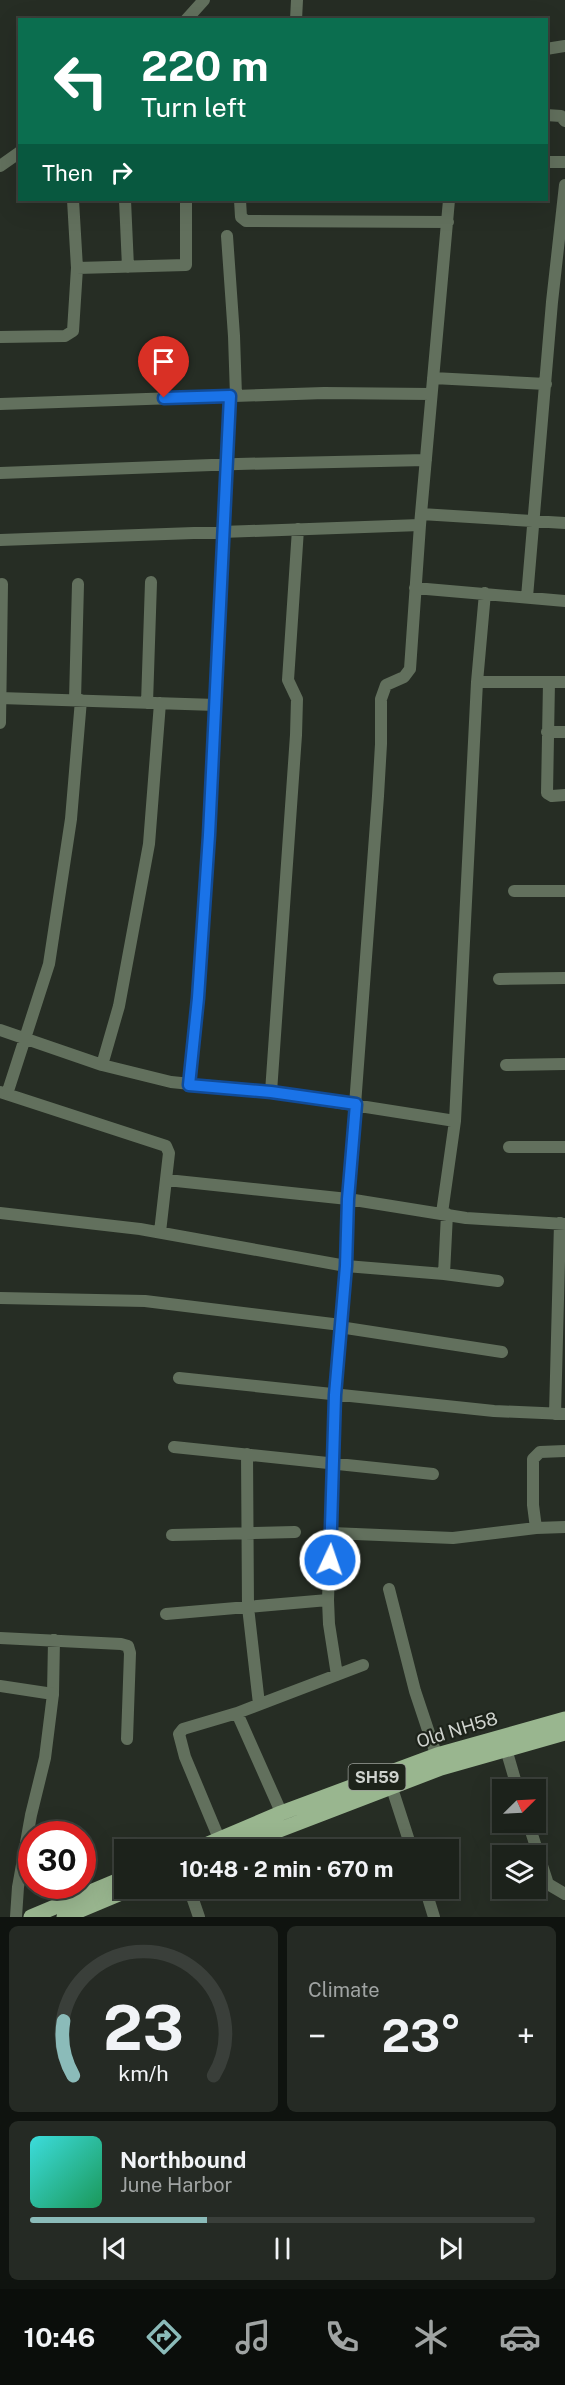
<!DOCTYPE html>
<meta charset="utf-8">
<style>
body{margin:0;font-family:"Public Sans",sans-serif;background:#252a24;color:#f1f3f6;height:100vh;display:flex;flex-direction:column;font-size:22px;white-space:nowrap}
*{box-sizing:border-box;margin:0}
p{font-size:20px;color:#a0a4a3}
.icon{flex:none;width:33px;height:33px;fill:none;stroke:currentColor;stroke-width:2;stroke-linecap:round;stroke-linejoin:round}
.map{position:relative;height:1917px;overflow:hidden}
.sheet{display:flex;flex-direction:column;gap:9px;padding:9px;background:#0f130f;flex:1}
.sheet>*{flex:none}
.banner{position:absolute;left:18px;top:18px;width:530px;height:183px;border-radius:0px;box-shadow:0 6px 24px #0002,0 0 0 2px #3a3f3a;background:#0b6e4f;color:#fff;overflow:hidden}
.needle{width:39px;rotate:66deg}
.fabs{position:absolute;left:492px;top:1779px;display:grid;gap:12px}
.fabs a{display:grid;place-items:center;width:54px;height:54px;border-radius:0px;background:#1c221b;box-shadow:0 6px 24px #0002,0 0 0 2px #3a3f3a;font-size:30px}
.speed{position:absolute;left:18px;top:1821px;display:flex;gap:12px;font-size:30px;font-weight:700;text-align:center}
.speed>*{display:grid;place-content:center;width:78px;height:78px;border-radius:50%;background:#1c221b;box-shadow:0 6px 24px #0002,0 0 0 2px #3a3f3a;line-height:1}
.speed .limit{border:9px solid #d22;background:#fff;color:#111}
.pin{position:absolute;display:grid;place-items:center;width:51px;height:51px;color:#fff;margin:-62px -26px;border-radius:50% 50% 50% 0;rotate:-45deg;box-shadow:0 0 6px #0007}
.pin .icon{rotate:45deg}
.me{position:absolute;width:66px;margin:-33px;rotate:3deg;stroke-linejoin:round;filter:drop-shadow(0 0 4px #0008)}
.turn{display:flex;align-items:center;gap:21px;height:126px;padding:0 24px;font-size:27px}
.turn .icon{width:78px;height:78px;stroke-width:2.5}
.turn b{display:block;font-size:42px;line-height:51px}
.then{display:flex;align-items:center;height:57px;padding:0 24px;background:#0003;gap:12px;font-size:22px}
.big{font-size:45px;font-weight:700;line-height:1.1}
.sheet .tile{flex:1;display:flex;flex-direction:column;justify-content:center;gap:9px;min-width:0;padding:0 21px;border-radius:9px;background:#252a24}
.sheet .dial{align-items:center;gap:0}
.dial svg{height:156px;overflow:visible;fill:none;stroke:#3a3f3a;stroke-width:7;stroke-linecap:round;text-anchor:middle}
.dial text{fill:#f1f3f6;stroke:none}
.song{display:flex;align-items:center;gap:18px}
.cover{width:72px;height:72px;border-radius:9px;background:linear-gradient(135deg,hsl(180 70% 55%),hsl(150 70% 35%))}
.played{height:6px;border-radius:3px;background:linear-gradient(90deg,#8bbbb9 35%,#3a3f3a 35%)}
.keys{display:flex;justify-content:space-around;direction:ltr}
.heat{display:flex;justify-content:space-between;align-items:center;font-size:33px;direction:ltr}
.sheet .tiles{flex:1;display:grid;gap:9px;grid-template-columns:1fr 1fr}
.tile:last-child{grid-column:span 2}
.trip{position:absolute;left:114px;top:1839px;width:345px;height:60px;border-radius:0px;background:#1c221b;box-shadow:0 6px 24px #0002,0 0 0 2px #3a3f3a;font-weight:700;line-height:60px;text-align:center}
.menu{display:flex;height:96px;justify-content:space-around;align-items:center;background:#0b0e0b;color:#a0a4a3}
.menu .icon{width:42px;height:42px}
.menu .current{color:#8bbbb9}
.menu b{font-size:27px;color:#f1f3f6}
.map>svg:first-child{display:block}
</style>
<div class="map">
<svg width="565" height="1917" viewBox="0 0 565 1917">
<rect width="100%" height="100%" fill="#262d24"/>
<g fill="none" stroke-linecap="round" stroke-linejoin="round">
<path stroke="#62705d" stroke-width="12" d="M296 20 297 0
M546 49 565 46
M546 115 561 116 565 121
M546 162H565
M125 200 128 267
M240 200 241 217 246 221 448 222
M227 236 234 336 236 396
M77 268 186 265V200
M0 337 65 336 73 331 77 268 73 200
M433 378 546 384
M0 404 324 393 431 394
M0 473 238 464 426 460
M421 514 565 523
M0 540 420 525
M415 588 565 601
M527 597 552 302 565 185
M477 682H565
M549 682 547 793 552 796 565 795
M0 698 216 705
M75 700 78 584
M147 703 151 582
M0 723 2 584
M547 732H565
M514 891H565
M499 979 565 978
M0 1030 102 1065 171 1082 271 1092 455 1121
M102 1065 119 1006 149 844 160 703
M506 1065 565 1064
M189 1085 198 998 209 835 230 396
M0 1092 166 1146 169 1153 160 1232
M271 1092 296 735 297 699 288 680 298 529
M7 1094 49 964 71 819 81 700
M509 1147H565
M167 1180 348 1199 466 1218 565 1224
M0 1213 140 1229 346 1266 444 1274 498 1281
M442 1213 455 1121 477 682 485 593
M444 1274 447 1214
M0 1298 145 1301 341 1325 346 1328 502 1352
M179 1378 494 1411 565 1414
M555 1414 560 1223
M174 1447 433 1474
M247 1454 248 1607 259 1704
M536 1528 533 1505V1459L540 1452 565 1451
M331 1533 453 1538 536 1528 565 1527
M172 1535 295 1532
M389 1589 415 1691 439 1763
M166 1614 328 1600
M0 1638 121 1644 128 1646 130 1653 127 1739
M337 1675 329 1624 328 1600 335 1395 346 1266 348 1199 378 796 381 744V699L386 685 404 677 410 669 420 525 449 200
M53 1694 54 1640
M237 1713 363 1665
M506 1749 518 1790
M389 1779 412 1850
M528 1822 548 1884 565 1894
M223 1848 185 1757 179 1734 183 1729 237 1713 285 1821
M189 1888 199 1917
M425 1888 434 1917"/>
<path stroke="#62705d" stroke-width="12" d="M186 20 204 0
M0 166 20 152
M0 1686 53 1694 45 1758 31 1815 18 1887 16 1917"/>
<path stroke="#99b68f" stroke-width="15" d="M194 1850 281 1813 437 1755 565 1719
M227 1850 441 1768 565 1733
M31 1917 124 1878
M64 1917 133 1888"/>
</g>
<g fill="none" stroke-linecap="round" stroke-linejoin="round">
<defs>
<path id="route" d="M164 398 230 396 209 835 198 998 189 1085 271 1092 356 1104 348 1199 346 1266 335 1395 330 1560"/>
</defs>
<use href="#route" stroke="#114b97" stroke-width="15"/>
<use href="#route" stroke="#1a73e8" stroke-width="10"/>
</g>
<g text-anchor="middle" stroke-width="4.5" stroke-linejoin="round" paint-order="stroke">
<rect fill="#1d231a" stroke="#9a9e98" stroke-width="1.5" x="348.5" y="1764" width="57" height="26" rx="4.5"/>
<g font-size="16" font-weight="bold" fill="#cfd3ce">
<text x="377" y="1783">SH59</text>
</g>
<g font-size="18" fill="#cfd3ce" stroke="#1d231a">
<text transform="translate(457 1730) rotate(-17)" y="6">Old NH58</text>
</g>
</g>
</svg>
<div class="fabs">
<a><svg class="needle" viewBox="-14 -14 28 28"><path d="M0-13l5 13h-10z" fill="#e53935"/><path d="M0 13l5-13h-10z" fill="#a0a4a3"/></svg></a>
<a><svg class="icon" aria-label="layers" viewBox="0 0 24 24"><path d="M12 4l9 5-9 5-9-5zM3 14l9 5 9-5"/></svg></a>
</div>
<div class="speed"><div class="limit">30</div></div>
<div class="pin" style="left:164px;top:398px;background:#d93025"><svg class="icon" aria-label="arrive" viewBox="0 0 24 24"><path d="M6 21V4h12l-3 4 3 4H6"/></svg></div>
<svg class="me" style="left:330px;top:1560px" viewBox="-20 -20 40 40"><circle r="17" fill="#1a73e8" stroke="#fff" stroke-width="3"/><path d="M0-11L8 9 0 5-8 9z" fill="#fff"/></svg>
<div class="trip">10:48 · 2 min · 670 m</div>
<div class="banner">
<div class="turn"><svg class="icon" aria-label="left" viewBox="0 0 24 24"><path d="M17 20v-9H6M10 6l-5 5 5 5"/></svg><div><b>220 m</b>Turn left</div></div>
<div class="then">Then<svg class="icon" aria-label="right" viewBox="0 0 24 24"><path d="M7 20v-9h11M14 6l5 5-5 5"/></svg></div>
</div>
</div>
<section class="sheet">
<div class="tiles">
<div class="tile dial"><svg viewBox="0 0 100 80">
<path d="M14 69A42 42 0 1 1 86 69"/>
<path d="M14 69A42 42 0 0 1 9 41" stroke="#8bbbb9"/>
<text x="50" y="56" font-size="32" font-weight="700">23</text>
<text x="50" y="72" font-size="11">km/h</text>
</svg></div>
<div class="tile"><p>Climate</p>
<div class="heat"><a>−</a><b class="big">23°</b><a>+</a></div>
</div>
<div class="tile">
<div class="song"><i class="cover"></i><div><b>Northbound</b><p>June Harbor</p></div></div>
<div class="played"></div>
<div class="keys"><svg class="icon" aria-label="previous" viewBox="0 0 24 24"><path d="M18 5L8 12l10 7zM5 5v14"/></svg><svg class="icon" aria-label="pause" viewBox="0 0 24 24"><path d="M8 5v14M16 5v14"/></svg><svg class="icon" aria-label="next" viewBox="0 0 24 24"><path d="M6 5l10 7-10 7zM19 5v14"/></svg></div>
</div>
</div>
</section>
<nav class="menu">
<b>10:46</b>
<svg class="icon current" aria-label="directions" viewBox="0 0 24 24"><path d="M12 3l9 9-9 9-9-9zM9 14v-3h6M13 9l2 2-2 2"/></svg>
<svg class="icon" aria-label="music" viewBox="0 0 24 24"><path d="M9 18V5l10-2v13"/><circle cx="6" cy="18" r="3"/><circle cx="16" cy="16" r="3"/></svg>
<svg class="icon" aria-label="phone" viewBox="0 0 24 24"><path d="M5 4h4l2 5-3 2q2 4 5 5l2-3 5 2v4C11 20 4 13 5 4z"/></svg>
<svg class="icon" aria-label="climate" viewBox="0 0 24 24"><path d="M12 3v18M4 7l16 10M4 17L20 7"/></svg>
<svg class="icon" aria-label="car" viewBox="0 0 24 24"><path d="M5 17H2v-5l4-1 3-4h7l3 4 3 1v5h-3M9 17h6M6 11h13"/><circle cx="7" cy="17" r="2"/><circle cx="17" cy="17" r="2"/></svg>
</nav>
